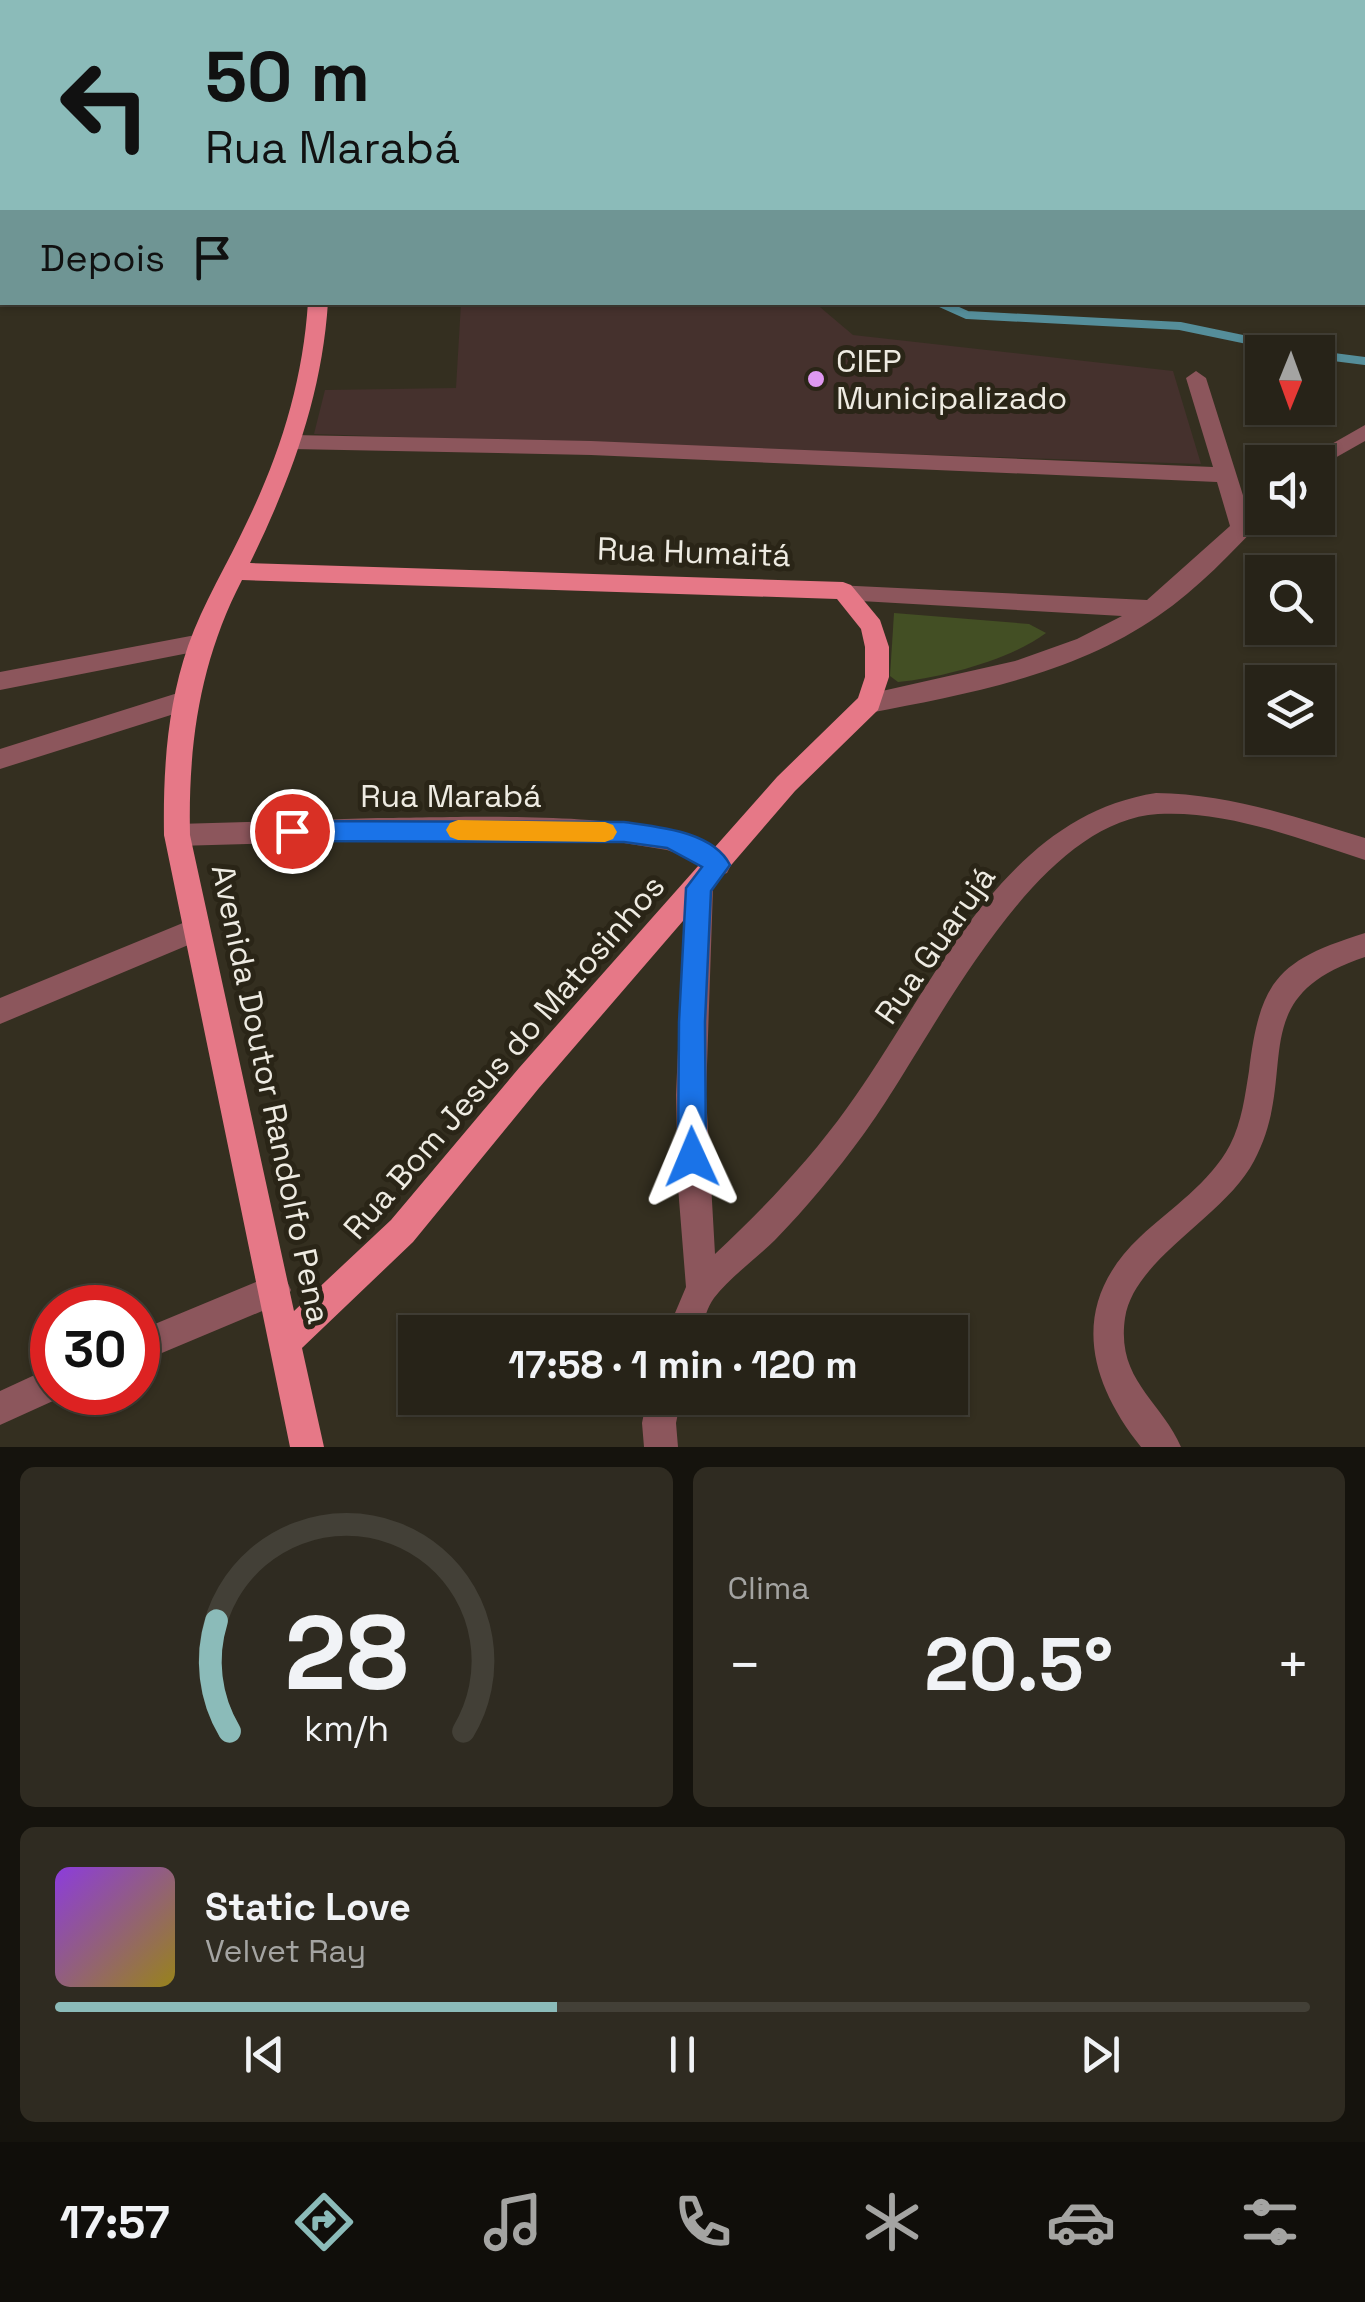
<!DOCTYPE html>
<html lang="pt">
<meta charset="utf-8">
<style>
body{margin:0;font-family:"Space Grotesk",sans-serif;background:#2f2b21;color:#f1f3f6;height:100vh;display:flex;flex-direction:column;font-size:38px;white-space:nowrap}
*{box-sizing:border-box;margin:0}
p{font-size:32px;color:#a4a4a2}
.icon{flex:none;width:55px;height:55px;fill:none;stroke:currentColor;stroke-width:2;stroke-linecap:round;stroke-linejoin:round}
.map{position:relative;height:1447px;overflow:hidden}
.side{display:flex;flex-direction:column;gap:20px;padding:20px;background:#15130d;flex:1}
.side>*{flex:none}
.top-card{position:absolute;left:0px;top:0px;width:1365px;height:305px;box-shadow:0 2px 8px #0004,0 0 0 2px #434037;background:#8bbbb9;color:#111;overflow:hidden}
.needle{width:65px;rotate:181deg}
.tools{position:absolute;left:1245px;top:335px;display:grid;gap:20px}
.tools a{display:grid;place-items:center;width:90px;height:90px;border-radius:0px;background:#272318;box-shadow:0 2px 8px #0004,0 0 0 2px #434037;font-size:50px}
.speed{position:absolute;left:30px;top:1285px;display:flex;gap:20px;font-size:50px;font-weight:700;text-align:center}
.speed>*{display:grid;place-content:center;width:130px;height:130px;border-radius:50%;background:#272318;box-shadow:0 2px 8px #0004,0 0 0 2px #434037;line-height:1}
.speed .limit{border:15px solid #d22;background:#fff;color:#111}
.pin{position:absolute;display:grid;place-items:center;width:85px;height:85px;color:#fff;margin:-42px;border:5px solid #fff;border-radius:50%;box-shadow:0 2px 10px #0007}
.me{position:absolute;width:110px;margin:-55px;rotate:359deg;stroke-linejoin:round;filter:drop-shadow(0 0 8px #0008)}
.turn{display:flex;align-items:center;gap:35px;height:210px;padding:0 40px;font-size:45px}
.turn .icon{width:130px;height:130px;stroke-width:2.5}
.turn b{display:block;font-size:70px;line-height:85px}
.then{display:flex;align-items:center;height:95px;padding:0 40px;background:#0003;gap:20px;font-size:38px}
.big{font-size:75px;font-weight:700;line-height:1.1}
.side .card{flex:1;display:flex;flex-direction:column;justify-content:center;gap:15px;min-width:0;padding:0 35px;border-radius:15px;background:#2f2b21}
.side .dial{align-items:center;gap:0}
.dial svg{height:260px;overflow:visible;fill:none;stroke:#434037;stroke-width:7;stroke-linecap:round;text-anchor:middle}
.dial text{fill:#f1f3f6;stroke:none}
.song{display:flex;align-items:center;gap:30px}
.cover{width:120px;height:120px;border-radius:15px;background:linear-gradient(135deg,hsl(270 70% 55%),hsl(50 70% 35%))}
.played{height:10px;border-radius:5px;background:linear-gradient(90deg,#8bbbb9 40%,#434037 40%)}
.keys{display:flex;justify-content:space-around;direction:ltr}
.heat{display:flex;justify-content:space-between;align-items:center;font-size:55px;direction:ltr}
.side .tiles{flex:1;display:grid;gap:20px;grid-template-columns:1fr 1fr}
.card:last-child{grid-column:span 2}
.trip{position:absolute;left:398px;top:1315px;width:570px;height:100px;border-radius:0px;background:#272318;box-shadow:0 2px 8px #0004,0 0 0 2px #434037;font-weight:700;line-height:100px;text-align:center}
.dock{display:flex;height:160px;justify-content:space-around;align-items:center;background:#100e0a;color:#a4a4a2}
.dock .icon{width:70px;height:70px}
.dock .current{color:#8bbbb9}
.dock b{font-size:45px;color:#f1f3f6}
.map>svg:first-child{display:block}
</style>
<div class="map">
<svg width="1365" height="1447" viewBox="0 0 1365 1447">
<rect width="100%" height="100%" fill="#342f20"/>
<path fill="#45312d" d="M814 302 853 335 1173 371 1201 464 314 434 325 390 456 388 461 303Z"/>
<path fill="#434f24" d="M894 613 1029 624 1046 633C1012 659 942 678 898 682L890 676Z"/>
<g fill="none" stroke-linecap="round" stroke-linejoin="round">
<path stroke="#558e9a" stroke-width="8" d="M626 0 630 2
M938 302 967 315 1180 326 1305 352
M1318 355 1365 361"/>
<path fill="#8c565c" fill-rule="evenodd" d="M702 0H726L727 2H704Z
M800 0H817L818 2H802Z
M1362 99H1365V109H1362Z
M1362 191H1365V201H1362Z
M1196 371 1206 378 1247 508 1262 499 1265 518C1232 552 1198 589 1158 616 1073 675 968 694 869 713L860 710 857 703 860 696 1015 661 1077 639 1122 616 843 600 835 597 831 591 835 585 1147 600 1230 526 1217 482 591 455 292 449 281 442 292 435 591 441 1213 467 1186 378Z
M1365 425V441L1319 467 1318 462H1300Z
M201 634 209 637 213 643 209 649 0 690V672Z
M184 691 193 694 196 701 193 708 0 769V749Z
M1156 793C1229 794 1296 817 1365 838V860C1299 839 1228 810 1158 814 1029 822 932 1042 863 1135 836 1172 807 1207 775 1240 756 1259 730 1277 714 1298 707 1307 704 1322 699 1332H667L686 1287 678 1187 676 1095 685 888 689 880 699 876 709 880 713 888 706 1095 715 1254C763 1209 809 1161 847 1108 931 993 999 817 1156 793Z
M377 818C444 819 701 803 731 865L727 873 718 876 690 858 667 850 624 843 377 840 177 846 168 843 164 835 168 827 177 824Z
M195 918 205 922 209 930 205 938 0 1024V998Z
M1365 933V957C1240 998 1302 1071 1254 1161 1225 1217 1134 1258 1125 1318 1116 1380 1161 1400 1181 1447H1141C1086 1378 1070 1303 1140 1237 1171 1208 1210 1183 1230 1145 1242 1122 1245 1095 1249 1071 1260 979 1279 960 1365 933Z
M275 1274 286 1279 291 1290 286 1301 138 1363V1331Z
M52 1367V1392H65L64 1396 0 1425V1391Z
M647 1398H681L676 1423 678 1447H644L642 1423Z"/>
<path fill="#e67887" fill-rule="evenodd" d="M277 0H293V2H277Z
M308 302H328C322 396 291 479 250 563L843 582 851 585 880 620 889 647V677L878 710 795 791 539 1088 413 1242 302 1348 324 1447H290L164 835C163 771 167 707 188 646 203 603 228 563 247 522 281 452 303 380 308 302ZM242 580 837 599 861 629 865 647V677L858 698 777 777 519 1068 391 1220 294 1311 190 835C188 744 200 661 242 580Z"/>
</g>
<path fill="#1a73e8" stroke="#114b97" stroke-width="2.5" d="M292 821 624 822C658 827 713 831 730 865L711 891 705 1022 706 1157 702 1166 692 1170 682 1166 678 1157 679 1022 686 888 702 867 667 848 624 842 292 841 284 838 280 831 284 824Z"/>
<path fill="#f59e0b" d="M458 820 605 822 613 825 617 832 613 839 605 842 458 840 450 837 446 830 450 823Z"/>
<circle fill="#df98f1" stroke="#2a2517" stroke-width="4" cx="816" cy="379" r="10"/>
<g text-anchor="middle" stroke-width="10" stroke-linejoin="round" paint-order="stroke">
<g font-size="32" fill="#eeebe2" stroke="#2a2517" text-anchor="start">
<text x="836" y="372">CIEP<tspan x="836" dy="37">Municipalizado</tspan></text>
</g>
<g font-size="32" fill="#eeebe2" stroke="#2a2517">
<text transform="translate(694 552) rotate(2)" y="11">Rua Humaitá</text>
<text x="451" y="807">Rua Marabá</text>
<text transform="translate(935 945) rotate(-55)" y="11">Rua Guarujá</text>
<text transform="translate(504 1057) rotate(-49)" y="11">Rua Bom Jesus do Matosinhos</text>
<text transform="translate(271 1094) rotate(78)" y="11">Avenida Doutor Randolfo Pena</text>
</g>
</g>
</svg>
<div class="tools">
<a><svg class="needle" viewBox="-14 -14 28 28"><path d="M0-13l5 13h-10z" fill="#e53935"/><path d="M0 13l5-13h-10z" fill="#a4a4a2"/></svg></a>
<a><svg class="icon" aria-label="sound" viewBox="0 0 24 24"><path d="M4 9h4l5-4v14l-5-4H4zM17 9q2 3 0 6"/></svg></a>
<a><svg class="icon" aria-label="search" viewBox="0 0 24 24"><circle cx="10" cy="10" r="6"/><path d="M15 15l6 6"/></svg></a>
<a><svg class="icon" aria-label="layers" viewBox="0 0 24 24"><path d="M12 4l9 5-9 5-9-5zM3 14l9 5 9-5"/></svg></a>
</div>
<div class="speed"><div class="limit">30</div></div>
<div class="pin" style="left:292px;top:831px;background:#d93025"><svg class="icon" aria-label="arrive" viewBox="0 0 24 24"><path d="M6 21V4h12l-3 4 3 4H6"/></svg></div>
<svg class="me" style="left:692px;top:1157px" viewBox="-20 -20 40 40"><path d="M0-17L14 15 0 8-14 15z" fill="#1a73e8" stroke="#fff" stroke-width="4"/></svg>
<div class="trip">17:58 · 1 min · 120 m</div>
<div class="top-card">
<div class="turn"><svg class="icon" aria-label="left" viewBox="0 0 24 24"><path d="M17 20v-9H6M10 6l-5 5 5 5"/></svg><div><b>50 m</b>Rua Marabá</div></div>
<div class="then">Depois<svg class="icon" aria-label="arrive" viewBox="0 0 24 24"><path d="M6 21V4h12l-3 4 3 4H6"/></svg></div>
</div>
</div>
<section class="side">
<div class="tiles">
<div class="card dial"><svg viewBox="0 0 100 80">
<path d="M14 69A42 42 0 1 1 86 69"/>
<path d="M14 69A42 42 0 0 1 10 35" stroke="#8bbbb9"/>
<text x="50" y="56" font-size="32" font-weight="700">28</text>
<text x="50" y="72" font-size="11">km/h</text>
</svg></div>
<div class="card"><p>Clima</p>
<div class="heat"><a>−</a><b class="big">20.5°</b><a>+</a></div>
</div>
<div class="card">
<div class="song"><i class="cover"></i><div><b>Static Love</b><p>Velvet Ray</p></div></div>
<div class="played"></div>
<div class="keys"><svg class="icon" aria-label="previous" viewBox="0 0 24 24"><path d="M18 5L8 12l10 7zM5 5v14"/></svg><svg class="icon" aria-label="pause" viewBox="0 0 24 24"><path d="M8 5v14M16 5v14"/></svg><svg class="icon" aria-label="next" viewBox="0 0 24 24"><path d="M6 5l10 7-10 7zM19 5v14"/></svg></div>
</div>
</div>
</section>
<nav class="dock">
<b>17:57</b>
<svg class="icon current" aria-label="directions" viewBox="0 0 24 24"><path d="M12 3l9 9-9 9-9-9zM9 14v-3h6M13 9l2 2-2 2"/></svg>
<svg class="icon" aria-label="music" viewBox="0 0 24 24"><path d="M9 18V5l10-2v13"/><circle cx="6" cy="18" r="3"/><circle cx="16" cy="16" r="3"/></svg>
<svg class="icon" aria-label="phone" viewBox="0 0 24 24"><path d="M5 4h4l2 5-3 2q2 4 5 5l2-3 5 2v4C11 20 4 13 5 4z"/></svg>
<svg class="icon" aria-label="climate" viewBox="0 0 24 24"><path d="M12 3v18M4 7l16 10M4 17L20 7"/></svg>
<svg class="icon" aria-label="car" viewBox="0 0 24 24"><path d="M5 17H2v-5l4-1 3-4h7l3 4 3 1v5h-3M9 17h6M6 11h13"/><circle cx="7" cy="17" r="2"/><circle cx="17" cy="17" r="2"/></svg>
<svg class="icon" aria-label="filters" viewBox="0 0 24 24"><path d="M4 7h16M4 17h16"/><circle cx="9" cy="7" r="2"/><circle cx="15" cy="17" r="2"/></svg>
</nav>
